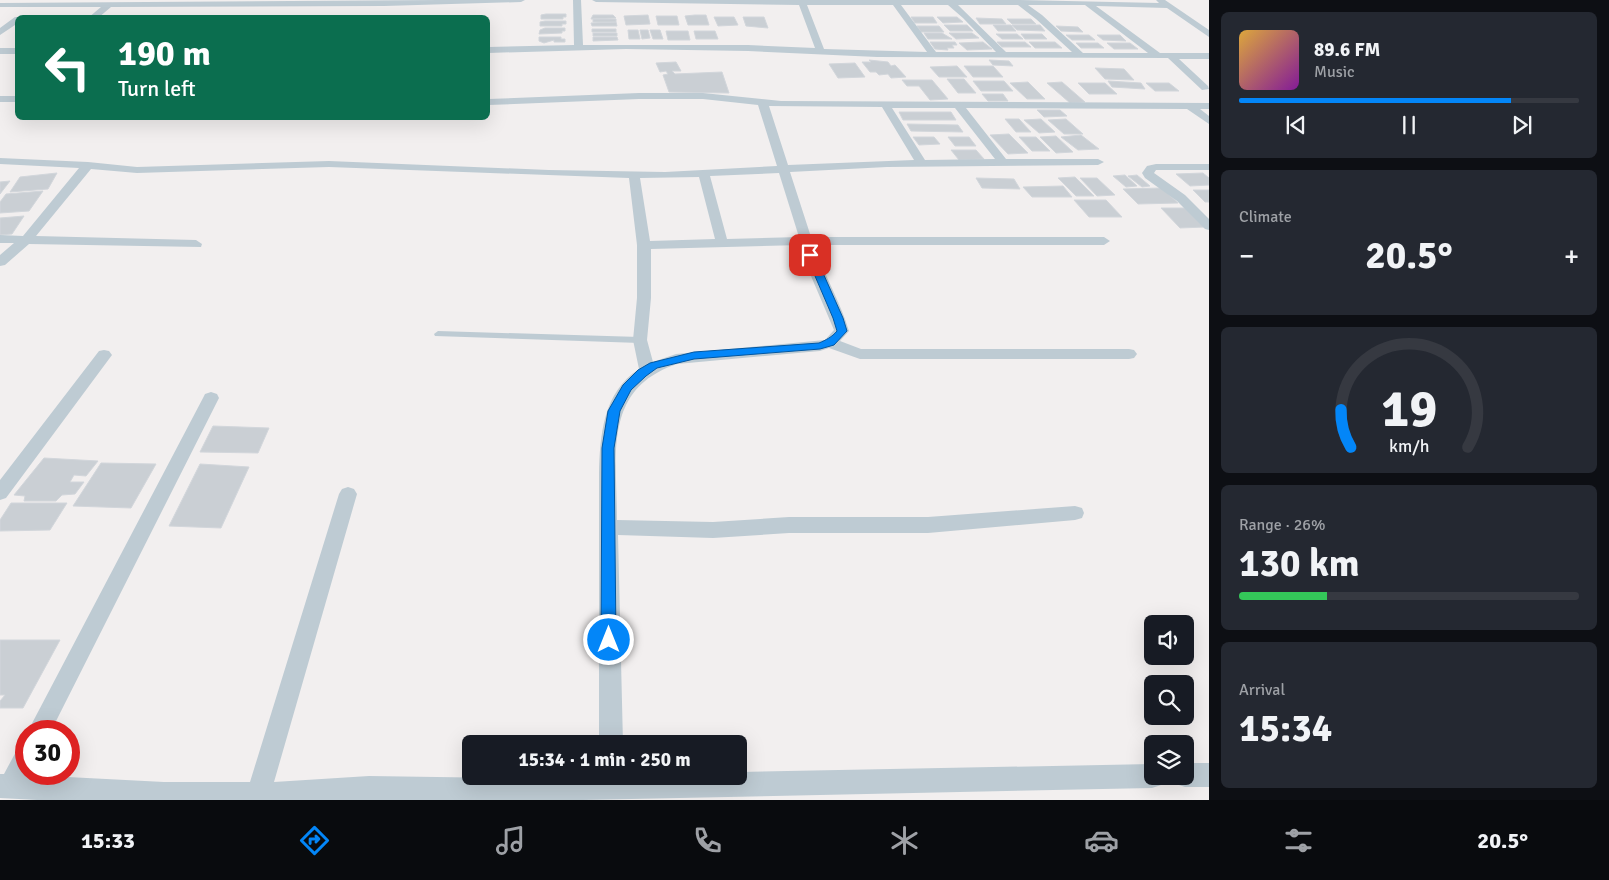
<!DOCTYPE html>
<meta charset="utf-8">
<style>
body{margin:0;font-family:Signika,sans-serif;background:#242831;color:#f1f3f6;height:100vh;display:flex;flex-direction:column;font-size:19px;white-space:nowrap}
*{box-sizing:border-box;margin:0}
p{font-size:16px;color:#9ea1a6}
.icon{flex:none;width:28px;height:28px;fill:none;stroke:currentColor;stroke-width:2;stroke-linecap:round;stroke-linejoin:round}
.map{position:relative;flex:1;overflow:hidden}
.details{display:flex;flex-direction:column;gap:12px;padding:12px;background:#0d0f14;width:400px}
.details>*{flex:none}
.banner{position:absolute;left:15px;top:15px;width:475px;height:105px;border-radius:8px;box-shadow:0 5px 20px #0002;background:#0b6e4f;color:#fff;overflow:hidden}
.buttons{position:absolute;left:1144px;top:615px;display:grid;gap:10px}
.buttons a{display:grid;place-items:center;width:50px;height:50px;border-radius:8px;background:#171b24;box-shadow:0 5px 20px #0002;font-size:25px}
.speed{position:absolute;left:15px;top:720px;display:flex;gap:10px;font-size:25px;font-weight:700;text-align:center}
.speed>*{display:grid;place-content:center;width:65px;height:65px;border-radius:50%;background:#171b24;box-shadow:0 5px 20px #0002;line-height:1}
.speed .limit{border:8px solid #d22;background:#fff;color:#111}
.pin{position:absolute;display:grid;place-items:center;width:42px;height:42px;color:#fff;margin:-21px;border-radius:10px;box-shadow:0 2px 8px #0006}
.me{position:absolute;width:55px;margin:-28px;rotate:0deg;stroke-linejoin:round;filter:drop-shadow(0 0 4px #0008)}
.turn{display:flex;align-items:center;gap:18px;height:105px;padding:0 20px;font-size:22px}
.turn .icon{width:65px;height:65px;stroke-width:2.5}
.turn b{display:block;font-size:35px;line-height:42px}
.big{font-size:38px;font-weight:800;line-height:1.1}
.details .card{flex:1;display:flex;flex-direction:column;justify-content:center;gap:8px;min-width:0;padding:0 18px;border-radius:8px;background:#242831}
.details .dial{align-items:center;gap:0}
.dial svg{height:130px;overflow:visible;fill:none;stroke:#363941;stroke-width:7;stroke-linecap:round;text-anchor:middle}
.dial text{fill:#f1f3f6;stroke:none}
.song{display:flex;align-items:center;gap:15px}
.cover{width:60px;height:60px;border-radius:8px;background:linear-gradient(135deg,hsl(40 70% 55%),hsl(290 70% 35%))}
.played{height:5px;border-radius:2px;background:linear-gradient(90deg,#0386f8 80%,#363941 80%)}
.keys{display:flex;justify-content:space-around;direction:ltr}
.heat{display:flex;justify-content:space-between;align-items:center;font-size:28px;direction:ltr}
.charge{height:8px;border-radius:4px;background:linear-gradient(90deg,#34c759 26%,#363941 0)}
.trip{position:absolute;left:462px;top:735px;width:285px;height:50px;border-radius:8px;background:#171b24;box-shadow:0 5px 20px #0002;font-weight:800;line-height:50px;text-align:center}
.dock{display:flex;height:80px;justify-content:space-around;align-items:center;background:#090b0e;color:#9ea1a6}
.dock .icon{width:35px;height:35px}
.dock .current{color:#0386f8}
.dock b{font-size:22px;color:#f1f3f6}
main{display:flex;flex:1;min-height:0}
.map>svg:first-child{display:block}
</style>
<main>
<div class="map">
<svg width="1209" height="800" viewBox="0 0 1209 800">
<rect width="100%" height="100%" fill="#f2efef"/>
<path fill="#cacfd4" stroke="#d2d6db" d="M546 14H566V17H563V19H541V15Z
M593 15H613L616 18 591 19Z
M648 15 650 24 626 25 624 16Z
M695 15H706L709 25H688L685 16Z
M656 16H677L679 25H658Z
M714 17H734L738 25 718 26Z
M743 17H764L768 28 746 26Z
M911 17H933L937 23H915Z
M937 17H957L963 22 943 23Z
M976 18 1002 19 1006 24H980Z
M593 19H616V22H593Z
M1007 19H1031L1036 24H1012Z
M545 21H566V24H562V26H540V22Z
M616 22 617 26H592L591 23Z
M944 25H967L973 31H950Z
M993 25H1011L1016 31H998Z
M1012 25H1040L1045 31 1017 30Z
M917 26H939L944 32H921Z
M1056 26 1078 27 1083 32 1061 31Z
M545 28H565V31H562V33L539 34 540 30Z
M592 29H616V32H592Z
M628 30H638L640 39H629Z
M640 30H648L650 38 642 39Z
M650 30H660L663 39H653Z
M666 31H688L690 40H668Z
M694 31H715L718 39H696Z
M593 33H617V36H593Z
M924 33H942L952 39H928Z
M949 33H972L979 38 956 39Z
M996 34H1017L1023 39H1002Z
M1021 34H1042L1047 39H1025Z
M1066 35H1089L1095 40H1072Z
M1097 35H1120L1126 41 1103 40Z
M539 37H561V39H565V42H554V40L544 43 539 41Z
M593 37H617L618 40 593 41Z
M930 42H955L957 45H952L954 48H947L948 50 935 49Z
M983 42 992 49 967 50 959 43Z
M997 42H1025L1031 47H1002Z
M1029 42H1055L1062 48H1035Z
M1076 43H1098L1104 48H1081Z
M1107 43H1130L1138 49H1114Z
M869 60 888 62 891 66 895 65 906 77 891 78 888 74 879 75 876 72H870L862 62H871Z
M989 60 1009 61 1013 66 993 65Z
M676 62 681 71H672L675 74 722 72 729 93 669 92 663 75 668 74 666 71 660 72 656 63Z
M855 63 865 77 838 78 829 64Z
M957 66 967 77H939L930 67Z
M964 66H993L1003 77H973Z
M1095 68 1124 69 1134 80 1105 79Z
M947 79H964L976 93H958Z
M902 80H932L948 99 930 100 919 86H907Z
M973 81H1004L1013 91H981Z
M1108 81 1141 83 1145 89 1112 87Z
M1028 82 1045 99H1027L1010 83Z
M1062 82 1085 102 1070 103 1047 83Z
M1078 83H1105L1117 94H1089Z
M1146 83H1169L1179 91H1155Z
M982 94H1003L1008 101H988Z
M1037 110H1060L1067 116 1044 117Z
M899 112H951L956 120H903Z
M1005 119H1019L1031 132H1016Z
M1041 119 1055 132 1039 133 1024 120Z
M1066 119 1083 134H1064L1048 120Z
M907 124 958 125 963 132 911 131Z
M1009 134 1028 153 1008 154 990 135Z
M1081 135 1099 149 1078 150 1061 137Z
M1056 136 1073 152 1056 153 1040 137Z
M913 137H934L940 144 919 145Z
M948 137H969L976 146H955Z
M1019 137H1036L1050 151H1032Z
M951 150H976L984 159 959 160Z
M57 173 48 189 10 192 20 177Z
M1203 173 1209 178V185L1190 186 1176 174Z
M1125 175 1137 186 1126 187 1113 176Z
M1137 175 1150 186 1142 187 1128 176Z
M1075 177 1094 196H1076L1058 178Z
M976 178 1014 179 1020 189 982 188Z
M1080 178H1097L1115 195 1097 196Z
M10 181 0 194V182Z
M1063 186 1072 197H1032L1023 187Z
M1162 188 1178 203 1138 204 1123 189Z
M1193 190H1209V202H1205Z
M43 191 29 211 0 213V202L6 194Z
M1074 200H1106L1122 217H1089Z
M1161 208H1185L1205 227 1180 228Z
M24 216 12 234 0 235V218Z
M213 426 269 428 258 453 200 452Z
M44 458 98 461 86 476 74 475 70 482H84L75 494 62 495 56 501H24L25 496 14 495Z
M101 463 156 464 131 508 73 506Z
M200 464 249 467 221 528 169 526Z
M11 503H67L50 530 0 531V520Z
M0 640H60L23 708H0V701L5 695H0Z"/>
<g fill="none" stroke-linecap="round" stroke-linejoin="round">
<path fill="#becbd3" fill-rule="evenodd" d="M438 331 640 337 644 340 640 343 435 336 434 334Z"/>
<path fill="#becbd3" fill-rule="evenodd" d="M439 0H525L521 2 384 6 111 7 98 18H88L101 7H0V3Z
M573 0H581L583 45H748L815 48 799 5 596 2 592 0H1020L1159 3 1156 0H1165L1209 30V37L1167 8 1096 6 1160 53H1209V59H1179L1208 86 1209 89 1202 90 1168 58 877 57 748 51 626 49 488 53V47L574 45ZM807 5H893L927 52 824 49ZM901 5H948L963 18 996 52H936ZM958 5H1018L1036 19 1072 52H1006ZM1028 5H1085L1148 53H1083L1042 15Z
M15 17 21 18H18V23L0 35V28Z
M0 48H18V54H0Z
M639 93H703L781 101 1209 103V109H1200L1209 116V124L1187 109 966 108 1006 159H1098L1104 162 1098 165 887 167 790 172 811 237H1104L1110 241 1104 245H814C824 275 840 301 849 331L840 341 861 349H1129L1134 350 1137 354 1134 358 1129 359H860L829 348 820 351 677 364C602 389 617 456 617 520L713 522 789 517H928L1075 506 1082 508 1084 513 1082 518 1075 520 928 533H789L713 538 618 535 623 744H599V474C600 435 603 392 639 369L633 340 637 298V245L629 178 329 167 137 173 91 169 36 236 196 240 202 244 201 247 29 244 5 265 0 266V255L14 243H0V235L23 236 79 168 0 164V158L88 162 137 167 329 161 549 170 665 172 777 166 758 105 703 99H639L488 105V99ZM769 106 882 107 914 160 788 165ZM892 108H955L995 159 925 160ZM779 173 799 237 727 239 710 176ZM699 177 715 239 650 241 640 178ZM801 245 808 269 834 330 825 340 676 354 653 362 647 340 651 298V249Z
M0 96H18V102H0Z
M1156 164H1209V170H1156L1154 173 1185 195 1209 219V230L1205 229 1177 201 1145 178 1142 173 1147 166Z
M104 350 109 351 112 355 109 359 6 498 0 500V480L99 351Z
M211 392 217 394 219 398 51 731H28L203 398 205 394Z
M348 487 354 489 357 494 274 782 369 776 504 778 739 776V772L1152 764V776H1164L1161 785 1152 788 583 800H37L0 798V774H4L18 748 26 744V774H30L29 775 164 782H250L339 494 342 489Z
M1185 763H1209V787H1185L1176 784 1173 776H1185Z"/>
</g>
<path fill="#0386f8" stroke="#0257a1" d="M810 252 815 255 843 318 847 331 834 345 820 349 694 359 657 368 646 376 631 390 620 411 614 448 616 640 614 645 609 647 603 645 601 640 602 448 608 411 623 385 638 370 650 363 694 352 819 343C826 340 832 337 837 331L833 318 806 255Z"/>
</svg>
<div class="buttons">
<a><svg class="icon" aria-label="sound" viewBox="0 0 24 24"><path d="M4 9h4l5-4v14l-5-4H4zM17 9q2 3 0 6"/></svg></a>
<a><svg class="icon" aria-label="search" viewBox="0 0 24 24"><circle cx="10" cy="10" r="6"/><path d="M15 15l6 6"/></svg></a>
<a><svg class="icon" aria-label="layers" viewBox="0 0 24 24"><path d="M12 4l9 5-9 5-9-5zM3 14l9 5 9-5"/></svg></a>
</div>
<div class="speed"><div class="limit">30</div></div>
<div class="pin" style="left:810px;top:255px;background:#d93025"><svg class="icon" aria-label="arrive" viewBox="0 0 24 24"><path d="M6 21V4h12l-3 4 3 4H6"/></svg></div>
<svg class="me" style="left:609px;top:640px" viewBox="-20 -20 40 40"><circle r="17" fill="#0386f8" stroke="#fff" stroke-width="3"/><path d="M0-11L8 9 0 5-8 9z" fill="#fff"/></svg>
<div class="trip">15:34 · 1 min · 250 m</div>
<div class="banner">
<div class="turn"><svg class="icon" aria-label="left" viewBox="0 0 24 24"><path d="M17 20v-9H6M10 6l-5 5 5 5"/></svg><div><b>190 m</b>Turn left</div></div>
</div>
</div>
<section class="details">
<div class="card">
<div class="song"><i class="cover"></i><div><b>89.6 FM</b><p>Music</p></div></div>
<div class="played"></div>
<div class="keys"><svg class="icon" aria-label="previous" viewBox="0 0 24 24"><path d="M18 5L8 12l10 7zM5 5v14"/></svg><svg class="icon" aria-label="pause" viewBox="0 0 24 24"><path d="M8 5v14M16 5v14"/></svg><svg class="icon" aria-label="next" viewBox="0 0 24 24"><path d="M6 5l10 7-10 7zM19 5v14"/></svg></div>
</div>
<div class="card"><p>Climate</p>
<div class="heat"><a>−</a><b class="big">20.5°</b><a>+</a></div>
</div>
<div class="card dial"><svg viewBox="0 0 100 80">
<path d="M14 69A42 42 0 1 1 86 69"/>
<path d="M14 69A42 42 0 0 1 8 46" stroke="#0386f8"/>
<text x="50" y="56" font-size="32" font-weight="700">19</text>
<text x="50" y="72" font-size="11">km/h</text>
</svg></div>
<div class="card"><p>Range · 26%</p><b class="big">130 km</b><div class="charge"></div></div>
<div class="card"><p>Arrival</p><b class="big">15:34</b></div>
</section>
</main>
<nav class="dock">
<b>15:33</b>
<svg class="icon current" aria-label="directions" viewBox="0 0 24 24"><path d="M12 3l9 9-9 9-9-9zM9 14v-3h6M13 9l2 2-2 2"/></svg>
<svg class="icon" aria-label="music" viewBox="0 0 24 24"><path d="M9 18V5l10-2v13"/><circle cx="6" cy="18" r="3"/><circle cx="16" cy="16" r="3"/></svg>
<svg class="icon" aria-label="phone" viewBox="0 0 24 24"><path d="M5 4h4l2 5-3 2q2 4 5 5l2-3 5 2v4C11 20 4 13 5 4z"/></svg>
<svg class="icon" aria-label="climate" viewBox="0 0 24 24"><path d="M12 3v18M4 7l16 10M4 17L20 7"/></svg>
<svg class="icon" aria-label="car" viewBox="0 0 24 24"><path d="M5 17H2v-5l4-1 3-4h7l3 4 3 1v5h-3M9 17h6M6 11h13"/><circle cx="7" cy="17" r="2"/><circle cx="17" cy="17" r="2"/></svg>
<svg class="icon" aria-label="filters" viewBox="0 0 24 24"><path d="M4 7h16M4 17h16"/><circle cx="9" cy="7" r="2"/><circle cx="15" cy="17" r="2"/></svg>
<b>20.5°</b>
</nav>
